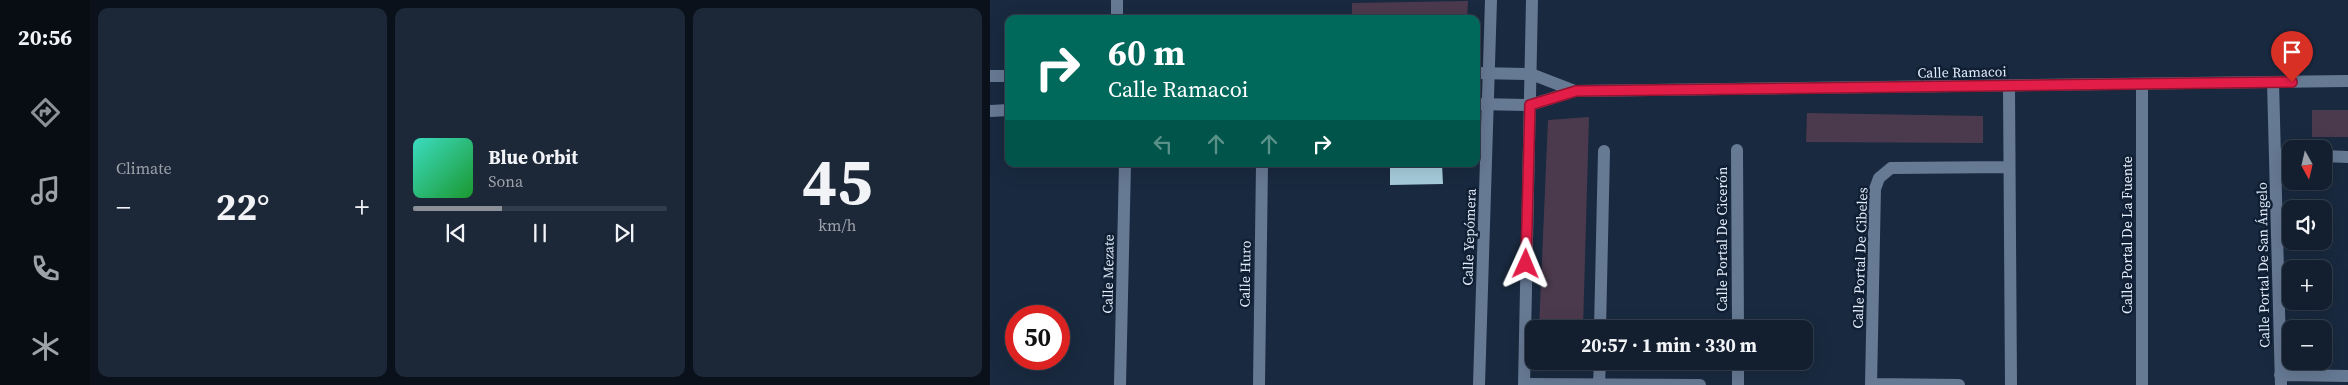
<!DOCTYPE html>
<meta charset="utf-8">
<style>
body{margin:0;font-family:"Source Serif 4",serif;background:#1c2737;color:#f1f3f6;height:100vh;display:flex;flex-direction:column;font-size:19px;white-space:nowrap}
*{box-sizing:border-box;margin:0}
p{font-size:16px;color:#9da2aa}
.icon{flex:none;width:28px;height:28px;fill:none;stroke:currentColor;stroke-width:2;stroke-linecap:round;stroke-linejoin:round}
.map{position:relative;flex:1;overflow:hidden}
.details{display:flex;flex-direction:column;gap:8px;padding:8px;background:#0a111a;width:900px}
.details>*{flex:none}
.hud{position:absolute;left:15px;top:15px;width:475px;height:152px;border-radius:10px;box-shadow:0 5px 20px #0002,0 0 0 1px #323d4b;background:#00695c;color:#fff;overflow:hidden}
.needle{width:32px;rotate:172deg}
.buttons{position:absolute;left:1292px;top:140px;display:grid;gap:10px}
.buttons a{display:grid;place-items:center;width:50px;height:50px;border-radius:10px;background:#131f2f;box-shadow:0 5px 20px #0002,0 0 0 1px #323d4b;font-size:25px}
.speed{position:absolute;left:15px;top:305px;display:flex;gap:10px;font-size:25px;font-weight:700;text-align:center}
.speed>*{display:grid;place-content:center;width:65px;height:65px;border-radius:50%;background:#131f2f;box-shadow:0 5px 20px #0002,0 0 0 1px #323d4b;line-height:1}
.speed .limit{border:8px solid #d22;background:#fff;color:#111}
.pin{position:absolute;display:grid;place-items:center;width:42px;height:42px;color:#fff;margin:-51px -21px;border-radius:50% 50% 50% 0;rotate:-45deg;box-shadow:0 0 5px #0007}
.pin .icon{rotate:45deg}
.me{position:absolute;width:55px;margin:-28px;rotate:1deg;stroke-linejoin:round;filter:drop-shadow(0 0 4px #0008)}
.turn{display:flex;align-items:center;gap:18px;height:105px;padding:0 20px;font-size:22px}
.turn .icon{width:65px;height:65px;stroke-width:2.5}
.turn b{display:block;font-size:35px;line-height:42px}
.lanes{display:flex;align-items:center;height:48px;padding:0 20px;background:#0003;justify-content:center;gap:25px;direction:ltr}
.lanes .off{opacity:.35}
.big{font-size:38px;font-weight:700;line-height:1.1}
.details .card{flex:1;display:flex;flex-direction:column;justify-content:center;gap:8px;min-width:0;padding:0 18px;border-radius:10px;background:#1c2737}
.details .dial{align-items:center;gap:0}
.dial b{font-size:65px;line-height:1}
.song{display:flex;align-items:center;gap:15px}
.cover{width:60px;height:60px;border-radius:8px;background:linear-gradient(135deg,hsl(170 70% 55%),hsl(130 70% 35%))}
.played{height:5px;border-radius:2px;background:linear-gradient(90deg,#8c9099 35%,#323d4b 35%)}
.keys{display:flex;justify-content:space-around;direction:ltr}
.heat{display:flex;justify-content:space-between;align-items:center;font-size:28px;direction:ltr}
.details .tiles{flex:1;display:grid;gap:8px;grid-template-columns:repeat(3,1fr)}
.trip{position:absolute;left:535px;top:320px;width:288px;height:50px;border-radius:10px;background:#131f2f;box-shadow:0 5px 20px #0002,0 0 0 1px #323d4b;font-weight:700;line-height:50px;text-align:center}
main{display:flex;flex:1;min-height:0}
.tabs{display:flex;flex-direction:column;width:90px;justify-content:space-around;align-items:center;background:#080c13;color:#9da2aa}
.tabs .icon{width:35px;height:35px}
.tabs .active{color:#8c9099}
.tabs b{font-size:22px;color:#f1f3f6}
.map>svg:first-child{display:block}
</style>
<main>
<nav class="tabs">
<b>20:56</b>
<svg class="icon active" aria-label="directions" viewBox="0 0 24 24"><path d="M12 3l9 9-9 9-9-9zM9 14v-3h6M13 9l2 2-2 2"/></svg>
<svg class="icon" aria-label="music" viewBox="0 0 24 24"><path d="M9 18V5l10-2v13"/><circle cx="6" cy="18" r="3"/><circle cx="16" cy="16" r="3"/></svg>
<svg class="icon" aria-label="phone" viewBox="0 0 24 24"><path d="M5 4h4l2 5-3 2q2 4 5 5l2-3 5 2v4C11 20 4 13 5 4z"/></svg>
<svg class="icon" aria-label="climate" viewBox="0 0 24 24"><path d="M12 3v18M4 7l16 10M4 17L20 7"/></svg>
</nav>
<section class="details">
<div class="tiles">
<div class="card"><p>Climate</p>
<div class="heat"><a>−</a><b class="big">22°</b><a>+</a></div>
</div>
<div class="card">
<div class="song"><i class="cover"></i><div><b>Blue Orbit</b><p>Sona</p></div></div>
<div class="played"></div>
<div class="keys"><svg class="icon" aria-label="previous" viewBox="0 0 24 24"><path d="M18 5L8 12l10 7zM5 5v14"/></svg><svg class="icon" aria-label="pause" viewBox="0 0 24 24"><path d="M8 5v14M16 5v14"/></svg><svg class="icon" aria-label="next" viewBox="0 0 24 24"><path d="M6 5l10 7-10 7zM19 5v14"/></svg></div>
</div>
<div class="card dial"><b>45</b><p>km/h</p></div>
</div>
</section>
<div class="map">
<svg width="1358" height="385" viewBox="0 0 1358 385">
<rect width="100%" height="100%" fill="#19293f"/>
<path fill="#4b3a4d" d="M478 1 477 19H362V3Z
M1322 110H1358V137H1322Z
M817 113 993 116V143L816 142Z
M599 117 593 329H549L558 120Z"/>
<path fill="#a6cddc" d="M400 164H452L453 184 400 185Z"/>
<g fill="none" stroke-linecap="round" stroke-linejoin="round">
<path stroke="#677a94" stroke-width="12" d="M127 19V0
M1283 82 1291 385
M1152 84V385
M1019 87 1021 385
M747 150 748 329
M1285 154 1301 155
M1334 156 1358 157
M610 329 614 151
M748 361V385
M1290 375 1358 376
M534 384 710 385
M609 384 610 361
M881 384 969 385
M130 385 135 164
M269 385 272 164
M881 385 885 189 889 178 901 168 1019 167"/>
<path stroke="#677a94" stroke-width="12" d="M486 73 541 74 585 91
M0 76H19
M486 104 540 105 585 91 1358 81
M0 111 19 110"/>
<path stroke="#677a94" stroke-width="12" d="M489 385 501 0
M534 385 542 0"/>
</g>
<g fill="none" stroke-linecap="round" stroke-linejoin="round">
<defs>
<path id="route" d="M536 264 540 105 586 91 1302 82"/>
</defs>
<use href="#route" stroke="#92132f" stroke-width="12"/>
<use href="#route" stroke="#e11d48" stroke-width="9"/>
</g>
<g text-anchor="middle" stroke-width="5" stroke-linejoin="round" paint-order="stroke">
<g font-size="14" fill="#e2ecfb" stroke="#101f34">
<text transform="translate(972 72) rotate(-1)" y="5">Calle Ramacoi</text>
<text transform="translate(1137 235) rotate(-90)" y="5">Calle Portal De La Fuente</text>
<text transform="translate(479 237) rotate(-88)" y="5">Calle Yepómera</text>
<text transform="translate(732 239) rotate(-90)" y="5">Calle Portal De Cicerón</text>
<text transform="translate(870 258) rotate(-88)" y="5">Calle Portal De Cibeles</text>
<text transform="translate(1273 265) rotate(-91)" y="5">Calle Portal De San Ángelo</text>
<text transform="translate(118 274) rotate(-89)" y="5">Calle Mezate</text>
<text transform="translate(255 274) rotate(-89)" y="5">Calle Huro</text>
</g>
</g>
</svg>
<div class="buttons">
<a><svg class="needle" viewBox="-14 -14 28 28"><path d="M0-13l5 13h-10z" fill="#e53935"/><path d="M0 13l5-13h-10z" fill="#9da2aa"/></svg></a>
<a><svg class="icon" aria-label="sound" viewBox="0 0 24 24"><path d="M4 9h4l5-4v14l-5-4H4zM17 9q2 3 0 6"/></svg></a>
<a>+</a>
<a>−</a>
</div>
<div class="speed"><div class="limit">50</div></div>
<div class="pin" style="left:1302px;top:82px;background:#d93025"><svg class="icon" aria-label="arrive" viewBox="0 0 24 24"><path d="M6 21V4h12l-3 4 3 4H6"/></svg></div>
<svg class="me" style="left:536px;top:264px" viewBox="-20 -20 40 40"><path d="M0-17L14 15 0 8-14 15z" fill="#e11d48" stroke="#fff" stroke-width="4"/></svg>
<div class="trip">20:57 · 1 min · 330 m</div>
<div class="hud">
<div class="turn"><svg class="icon" aria-label="right" viewBox="0 0 24 24"><path d="M7 20v-9h11M14 6l5 5-5 5"/></svg><div><b>60 m</b>Calle Ramacoi</div></div>
<div class="lanes"><svg class="icon off" aria-label="left" viewBox="0 0 24 24"><path d="M17 20v-9H6M10 6l-5 5 5 5"/></svg><svg class="icon off" aria-label="ahead" viewBox="0 0 24 24"><path d="M12 20V5M6 11l6-6 6 6"/></svg><svg class="icon off" aria-label="ahead" viewBox="0 0 24 24"><path d="M12 20V5M6 11l6-6 6 6"/></svg><svg class="icon" aria-label="right" viewBox="0 0 24 24"><path d="M7 20v-9h11M14 6l5 5-5 5"/></svg></div>
</div>
</div>
</main>
